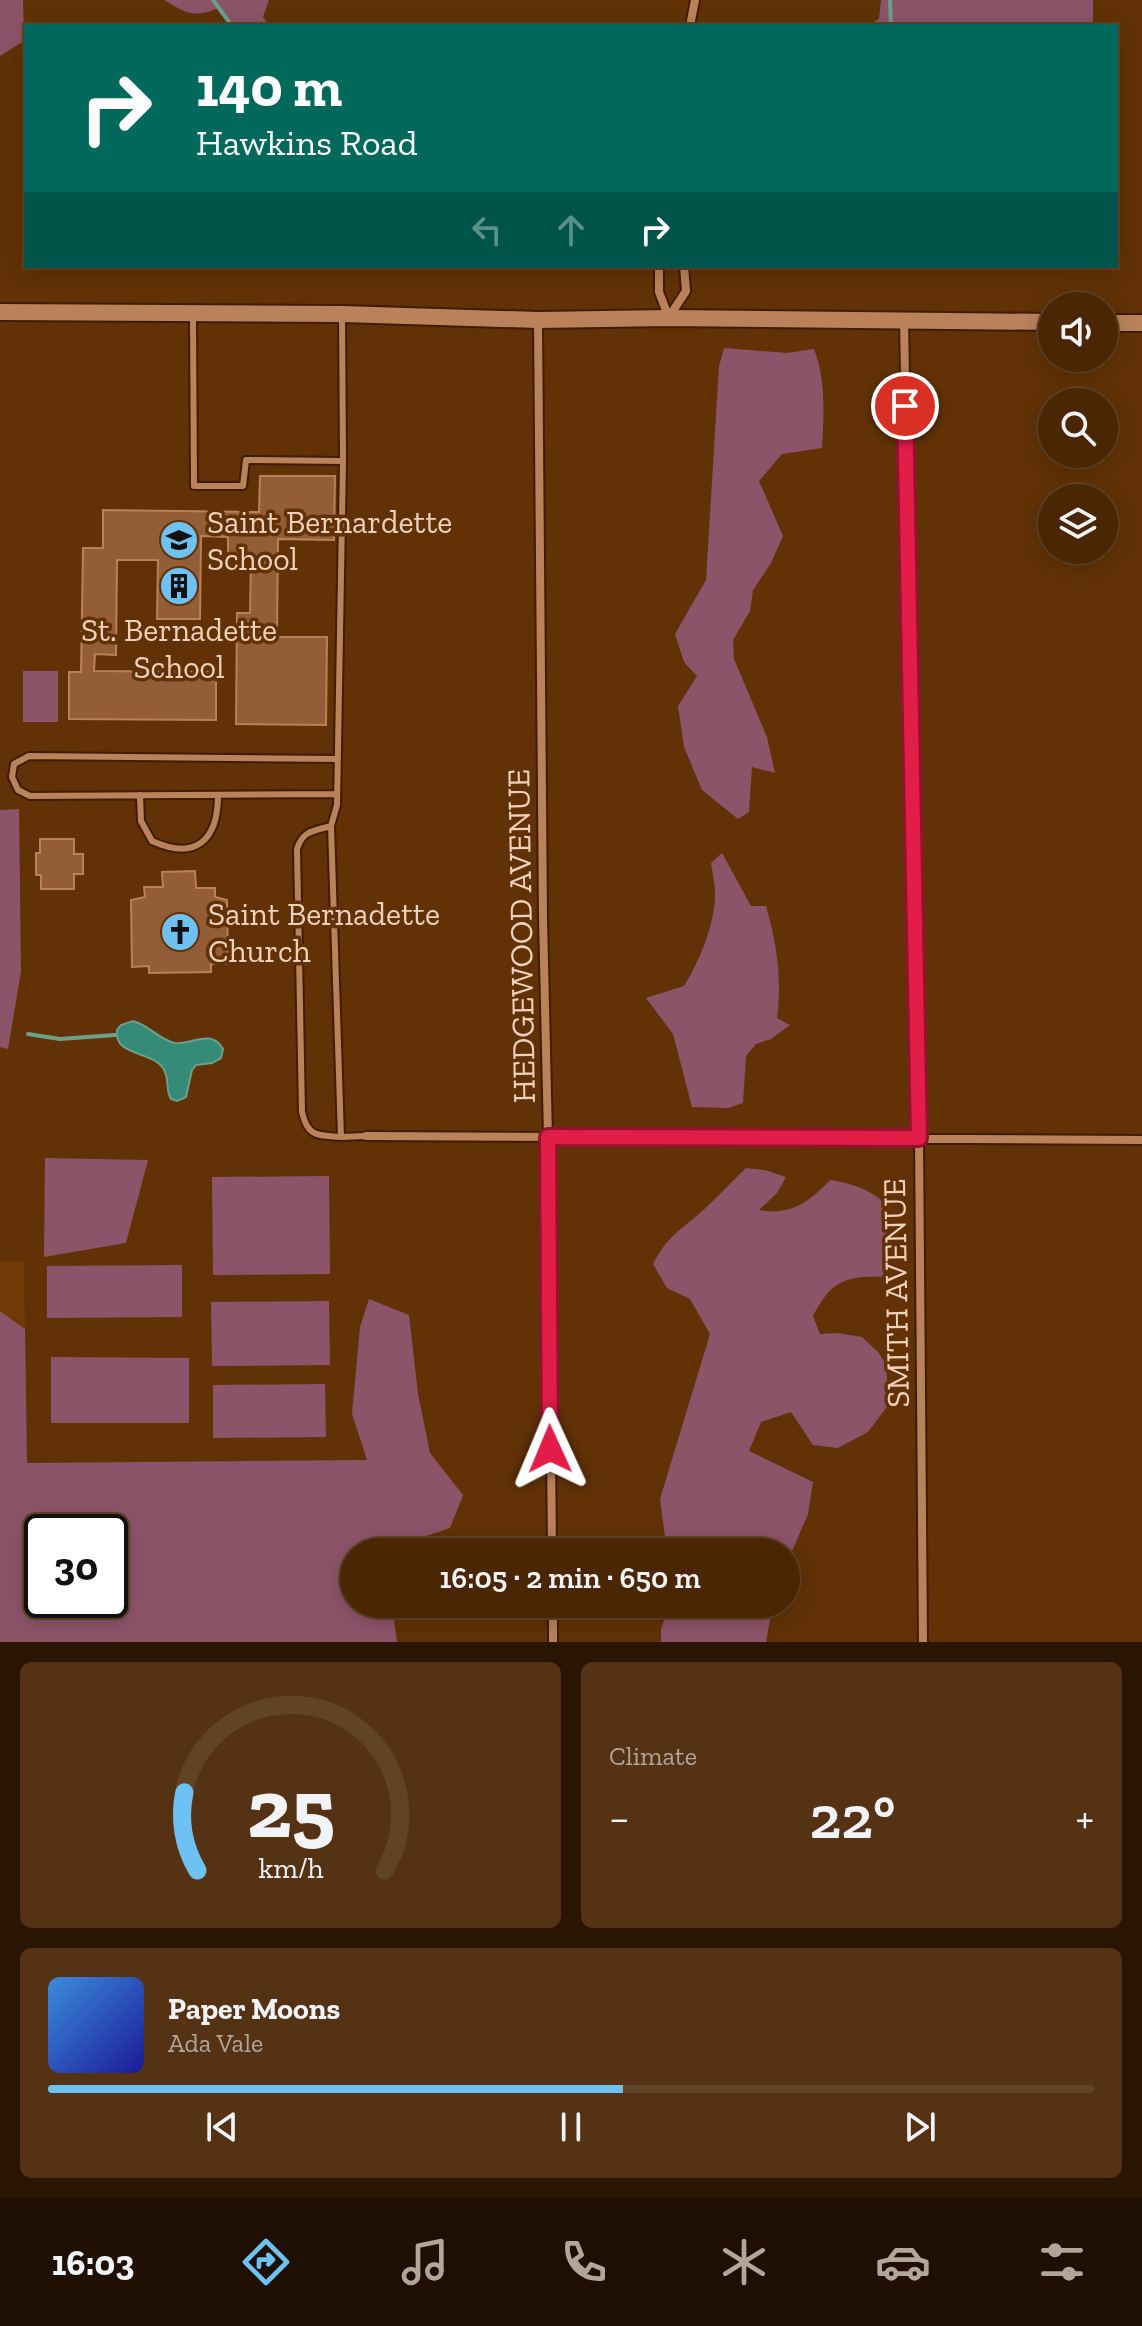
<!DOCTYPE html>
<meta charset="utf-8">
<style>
body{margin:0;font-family:"Zilla Slab",serif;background:#543213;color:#f1f3f6;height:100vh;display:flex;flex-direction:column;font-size:30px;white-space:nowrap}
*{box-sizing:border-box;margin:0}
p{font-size:26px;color:#b2a59a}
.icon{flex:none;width:44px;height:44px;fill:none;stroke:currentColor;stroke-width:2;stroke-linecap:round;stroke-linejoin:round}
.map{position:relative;height:1642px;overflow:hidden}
.drawer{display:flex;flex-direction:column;gap:20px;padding:20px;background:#291502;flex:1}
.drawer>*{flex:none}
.hud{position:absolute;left:24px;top:24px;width:1094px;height:244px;border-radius:0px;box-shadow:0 4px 20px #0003,0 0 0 2px #614326;background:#00695c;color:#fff;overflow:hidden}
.tools{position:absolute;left:1038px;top:292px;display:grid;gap:16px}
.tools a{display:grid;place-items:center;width:80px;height:80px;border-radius:50%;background:#4a2604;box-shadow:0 4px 20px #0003,0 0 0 2px #614326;font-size:40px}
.speed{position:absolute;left:24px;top:1514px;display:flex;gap:16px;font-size:40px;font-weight:700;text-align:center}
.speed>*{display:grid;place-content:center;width:104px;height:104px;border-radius:50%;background:#4a2604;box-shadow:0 4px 20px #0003,0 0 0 2px #614326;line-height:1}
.speed .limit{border:4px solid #111;border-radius:12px;background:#fff;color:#111}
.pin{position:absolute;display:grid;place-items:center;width:68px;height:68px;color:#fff;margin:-34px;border:4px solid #fff;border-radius:50%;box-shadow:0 2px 8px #0007}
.me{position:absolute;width:88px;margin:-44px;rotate:359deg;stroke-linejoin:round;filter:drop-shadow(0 0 6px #0008)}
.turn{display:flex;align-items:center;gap:28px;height:168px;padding:0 40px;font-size:36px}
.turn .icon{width:104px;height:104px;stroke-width:2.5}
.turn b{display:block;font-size:56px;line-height:68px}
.lanes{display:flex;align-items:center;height:76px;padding:0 40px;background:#0003;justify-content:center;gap:40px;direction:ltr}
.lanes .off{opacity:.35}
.big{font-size:60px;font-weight:600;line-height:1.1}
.drawer .tile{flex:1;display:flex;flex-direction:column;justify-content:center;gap:12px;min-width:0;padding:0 28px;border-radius:12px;background:#543213}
.drawer .dial{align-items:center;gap:0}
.dial svg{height:208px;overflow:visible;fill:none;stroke:#614326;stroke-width:7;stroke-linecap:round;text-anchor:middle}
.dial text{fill:#f1f3f6;stroke:none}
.song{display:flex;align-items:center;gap:24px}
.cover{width:96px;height:96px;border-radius:12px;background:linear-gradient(135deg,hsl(210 70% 55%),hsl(240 70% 35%))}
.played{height:8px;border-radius:4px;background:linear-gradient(90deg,#6dc2f3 55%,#614326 55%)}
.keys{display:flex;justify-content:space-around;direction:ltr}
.heat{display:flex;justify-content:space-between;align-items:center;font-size:44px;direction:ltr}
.drawer .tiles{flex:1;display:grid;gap:20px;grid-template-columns:1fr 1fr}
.tile:last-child{grid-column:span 2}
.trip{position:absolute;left:340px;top:1538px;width:460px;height:80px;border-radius:40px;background:#4a2604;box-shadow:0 4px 20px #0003,0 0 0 2px #614326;font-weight:600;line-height:80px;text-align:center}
.tabs{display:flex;height:128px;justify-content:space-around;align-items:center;background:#1e0f02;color:#b2a59a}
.tabs .icon{width:56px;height:56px}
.tabs .active{color:#6dc2f3}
.tabs b{font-size:36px;color:#f1f3f6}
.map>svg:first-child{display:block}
</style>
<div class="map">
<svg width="1142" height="1642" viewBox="0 0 1142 1642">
<rect width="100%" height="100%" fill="#623206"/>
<path fill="#703905" d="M24 1261 25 1329 0 1311V1262Z"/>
<path fill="#8d5369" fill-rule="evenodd" d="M0 0H23L24 41 0 56Z
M164 0H269L263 17 270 26H232L219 8C194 18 187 14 164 0Z
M881 0H1093V26H866L879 19Z
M724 348 787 353 814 349C826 380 824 415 822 448L782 454 759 481 783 536 771 563 753 590 750 611 733 640 734 659 767 737 775 773 752 767 749 812 738 819 702 790 684 747 678 706 697 676 684 662 675 634 706 580 719 366Z
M23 671H58V722H23Z
M19 809 21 972 8 1049 0 1047V810Z
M722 853 751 906H766C777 944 782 979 777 1018L790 1025 771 1039 756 1044 746 1056 743 1103 728 1108 692 1107 673 1034 646 998 684 986C699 961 712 931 715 901 716 889 713 875 711 863Z
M45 1158 148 1160 126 1243 44 1257Z
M746 1168 765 1170 786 1177 777 1193 759 1210C791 1216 809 1202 830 1180 855 1183 895 1197 895 1228 895 1243 888 1262 885 1277 845 1276 832 1280 813 1316L820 1334 837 1333 862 1337 879 1353 886 1365 889 1404 868 1432 838 1448 813 1445 791 1412 761 1422 749 1451 813 1482 808 1514 786 1565V1552H667L660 1499 710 1334 690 1299 667 1288 653 1264C667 1237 678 1232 700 1213 716 1199 730 1183 746 1168Z
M329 1176 330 1274 213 1275 212 1177Z
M182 1265V1317L47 1318V1266Z
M369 1299 409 1315 418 1394 430 1453 463 1495 450 1528 387 1549V1552H354V1604H392L397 1642H0V1311L25 1329 27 1463 367 1460 352 1414 360 1327ZM42 1532H110V1600H42Z
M329 1301 330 1365 212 1366 211 1302Z
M51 1357 189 1358V1423H51Z
M325 1384 326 1437 213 1438V1385Z
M670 1604H773L766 1642H661V1629Z"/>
<path fill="#358b78" stroke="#6ca08c" stroke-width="2" d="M133 1021C149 1025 159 1040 175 1043 192 1045 211 1028 223 1049L221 1058 212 1063 196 1065 192 1070 186 1097 177 1101 171 1099C165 1089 170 1078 163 1068 152 1051 113 1056 117 1030L121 1025Z"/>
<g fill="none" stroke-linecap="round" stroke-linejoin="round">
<path stroke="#6ca08c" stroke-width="4" d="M213 0 232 26
M890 0 891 26
M28 1034 60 1039 115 1035"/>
</g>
<path fill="#935e37" stroke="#b8815a" stroke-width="2" d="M260 476H335L334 540 278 539 277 637H327L326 725 236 724 237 613H250L251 558H228V537L201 536 200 619H157L158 560H117L116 655 95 654 94 671 216 672V720L69 719V672H81L83 548H103V510L259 512Z
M40 839H74V854H83V874H74V889H41V875H36V853H40Z
M195 871 196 888H215V897L227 900 228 964H211V972L149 973V966L132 967 131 900 145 897 144 887H163L162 872Z"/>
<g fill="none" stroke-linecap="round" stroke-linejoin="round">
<defs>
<path id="lane" d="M342 314 343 461 337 805 331 826 341 1137 366 1136
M193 316 194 486H243L246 460 343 461
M337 794 30 796 18 790 12 777 14 764 29 756 337 759
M140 795 141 821 152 841C196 861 218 840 218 795
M331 826C314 831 303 830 297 849L302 1112C308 1138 318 1135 341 1137"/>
<path id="street" d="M690 26 695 0
M659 266V292L669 318
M669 317 686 291 684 266
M538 320 543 918 548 1137 552 1552
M904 321 919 1138 923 1642
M366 1136 1142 1140
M553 1604V1642"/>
<path id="secondary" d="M0 312 342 314 538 320 669 318 1052 322
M1104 323H1142"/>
</defs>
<use href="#lane" stroke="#401c00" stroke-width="10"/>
<use href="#street" stroke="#401c00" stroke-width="12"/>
<use href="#secondary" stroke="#401c00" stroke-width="20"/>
<use href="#lane" stroke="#b9825b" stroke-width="6"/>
<use href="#street" stroke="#b9825b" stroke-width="8"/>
<use href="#secondary" stroke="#b9825b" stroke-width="16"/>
</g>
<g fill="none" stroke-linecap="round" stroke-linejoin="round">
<defs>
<path id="route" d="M550 1449 548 1137 919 1138 905 406"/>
</defs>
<use href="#route" stroke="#92132f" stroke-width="20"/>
<use href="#route" stroke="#e11d48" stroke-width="14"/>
</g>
<defs>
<symbol id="school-disc" viewBox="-11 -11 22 22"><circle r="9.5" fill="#6dc2f3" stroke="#623206"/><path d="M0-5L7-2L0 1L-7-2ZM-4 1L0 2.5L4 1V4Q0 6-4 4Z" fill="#111"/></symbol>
<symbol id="building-disc" viewBox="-11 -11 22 22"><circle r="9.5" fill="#6dc2f3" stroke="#623206"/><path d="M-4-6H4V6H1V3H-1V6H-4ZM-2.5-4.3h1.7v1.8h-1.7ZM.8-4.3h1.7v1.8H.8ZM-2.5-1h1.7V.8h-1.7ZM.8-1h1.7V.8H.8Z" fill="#111"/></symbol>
<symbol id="church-disc" viewBox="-11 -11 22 22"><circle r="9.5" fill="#6dc2f3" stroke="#623206"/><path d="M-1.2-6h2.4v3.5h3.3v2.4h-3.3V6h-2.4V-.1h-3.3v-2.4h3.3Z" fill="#111"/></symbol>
</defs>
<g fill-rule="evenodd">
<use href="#school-disc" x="157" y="518" width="44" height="44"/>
<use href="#building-disc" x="157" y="564" width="44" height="44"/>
<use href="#church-disc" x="158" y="910" width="44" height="44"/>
</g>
<g text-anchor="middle" stroke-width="7" stroke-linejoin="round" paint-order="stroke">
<g font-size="32" fill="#eed0bc" stroke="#623206" text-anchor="start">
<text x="207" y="533">Saint Bernardette<tspan x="207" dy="37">School</tspan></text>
<text x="179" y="641" text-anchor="middle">St. Bernadette<tspan x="179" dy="37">School</tspan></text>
<text x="208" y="925">Saint Bernadette<tspan x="208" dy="37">Church</tspan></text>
</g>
<g font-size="32" fill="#eed0bc" stroke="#623206">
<text transform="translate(521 936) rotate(-91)" y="11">HEDGEWOOD AVENUE</text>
<text transform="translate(896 1293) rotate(-91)" y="11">SMITH AVENUE</text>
</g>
</g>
</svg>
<div class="tools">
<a><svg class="icon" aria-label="sound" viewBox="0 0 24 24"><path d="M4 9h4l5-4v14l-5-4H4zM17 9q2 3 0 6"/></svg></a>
<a><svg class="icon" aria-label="search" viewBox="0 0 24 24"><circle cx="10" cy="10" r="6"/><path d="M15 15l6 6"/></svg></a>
<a><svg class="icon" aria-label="layers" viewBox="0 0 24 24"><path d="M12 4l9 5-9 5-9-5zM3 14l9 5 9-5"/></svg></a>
</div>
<div class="speed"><div class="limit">30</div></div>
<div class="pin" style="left:905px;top:406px;background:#d93025"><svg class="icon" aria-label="arrive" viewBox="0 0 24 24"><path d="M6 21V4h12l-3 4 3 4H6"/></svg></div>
<svg class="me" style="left:550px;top:1449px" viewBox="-20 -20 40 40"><path d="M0-17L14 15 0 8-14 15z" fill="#e11d48" stroke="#fff" stroke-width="4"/></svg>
<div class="trip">16:05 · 2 min · 650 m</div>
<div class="hud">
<div class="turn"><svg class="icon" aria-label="right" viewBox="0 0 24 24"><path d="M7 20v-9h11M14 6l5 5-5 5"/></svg><div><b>140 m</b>Hawkins Road</div></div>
<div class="lanes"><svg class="icon off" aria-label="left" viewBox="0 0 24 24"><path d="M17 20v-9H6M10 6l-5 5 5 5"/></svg><svg class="icon off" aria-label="ahead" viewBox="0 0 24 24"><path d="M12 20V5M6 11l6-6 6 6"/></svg><svg class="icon" aria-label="right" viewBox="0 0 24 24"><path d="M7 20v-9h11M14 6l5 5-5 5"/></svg></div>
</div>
</div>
<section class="drawer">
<div class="tiles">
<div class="tile dial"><svg viewBox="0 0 100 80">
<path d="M14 69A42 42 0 1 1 86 69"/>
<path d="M14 69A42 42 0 0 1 9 39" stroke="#6dc2f3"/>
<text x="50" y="56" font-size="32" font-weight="700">25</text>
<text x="50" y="72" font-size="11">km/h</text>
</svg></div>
<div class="tile"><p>Climate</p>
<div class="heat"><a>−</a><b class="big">22°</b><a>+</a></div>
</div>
<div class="tile">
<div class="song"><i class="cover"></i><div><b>Paper Moons</b><p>Ada Vale</p></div></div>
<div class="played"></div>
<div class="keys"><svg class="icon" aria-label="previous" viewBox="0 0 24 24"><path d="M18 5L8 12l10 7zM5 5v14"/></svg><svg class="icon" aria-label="pause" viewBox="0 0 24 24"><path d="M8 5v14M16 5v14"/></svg><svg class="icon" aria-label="next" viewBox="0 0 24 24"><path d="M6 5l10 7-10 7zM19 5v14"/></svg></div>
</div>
</div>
</section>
<nav class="tabs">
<b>16:03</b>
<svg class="icon active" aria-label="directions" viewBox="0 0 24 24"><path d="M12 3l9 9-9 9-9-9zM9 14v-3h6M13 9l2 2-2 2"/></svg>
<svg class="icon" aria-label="music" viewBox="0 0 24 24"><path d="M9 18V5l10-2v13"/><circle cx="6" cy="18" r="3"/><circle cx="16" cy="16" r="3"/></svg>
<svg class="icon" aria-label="phone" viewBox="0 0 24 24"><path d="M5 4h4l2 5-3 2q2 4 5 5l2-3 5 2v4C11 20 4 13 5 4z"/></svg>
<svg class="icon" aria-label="climate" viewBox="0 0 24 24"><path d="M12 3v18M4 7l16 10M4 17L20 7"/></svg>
<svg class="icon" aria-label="car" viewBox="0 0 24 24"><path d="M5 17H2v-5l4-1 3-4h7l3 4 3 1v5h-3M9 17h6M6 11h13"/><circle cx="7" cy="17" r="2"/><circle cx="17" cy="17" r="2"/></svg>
<svg class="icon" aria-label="filters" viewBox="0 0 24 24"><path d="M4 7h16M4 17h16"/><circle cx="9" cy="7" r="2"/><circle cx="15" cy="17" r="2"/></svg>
</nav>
